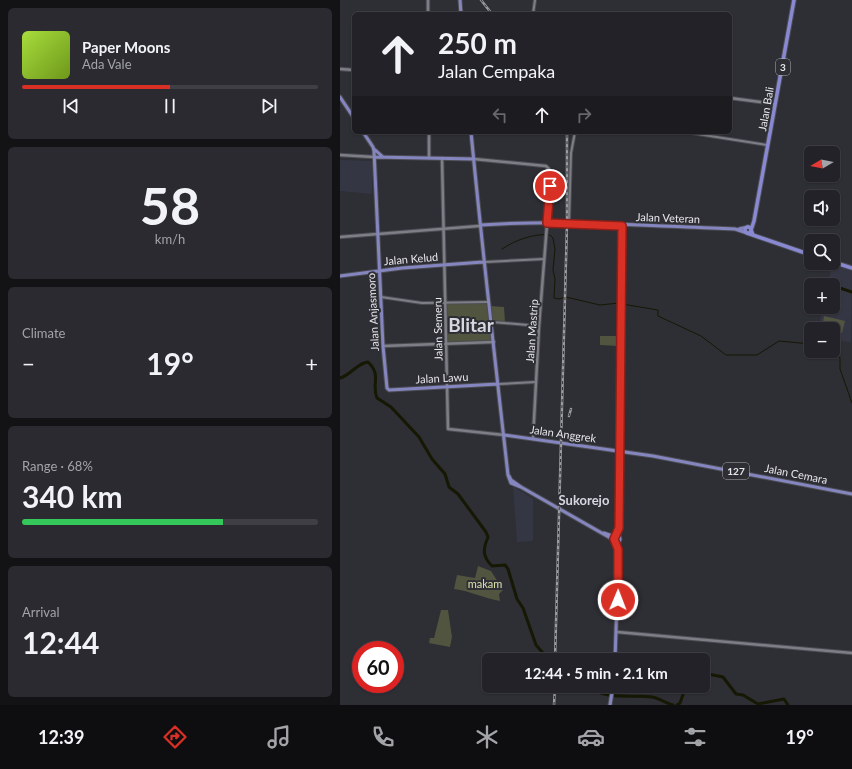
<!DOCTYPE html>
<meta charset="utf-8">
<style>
body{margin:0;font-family:Lato,sans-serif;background:#2a2a30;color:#f1f3f6;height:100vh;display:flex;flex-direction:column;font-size:15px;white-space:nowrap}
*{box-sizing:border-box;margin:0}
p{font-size:13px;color:#a2a4a8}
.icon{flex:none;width:22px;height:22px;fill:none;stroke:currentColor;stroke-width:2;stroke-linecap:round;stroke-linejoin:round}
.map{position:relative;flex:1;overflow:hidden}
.details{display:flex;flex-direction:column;gap:8px;padding:8px;background:#131316;width:340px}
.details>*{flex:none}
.hud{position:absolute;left:12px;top:12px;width:380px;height:122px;border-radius:6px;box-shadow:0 1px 3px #0004,0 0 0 1px #3f3f45;background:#222228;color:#f1f3f6;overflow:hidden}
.needle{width:26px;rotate:260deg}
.fabs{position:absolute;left:464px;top:146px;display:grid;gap:8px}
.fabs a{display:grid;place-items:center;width:36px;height:36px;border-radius:6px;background:#222228;box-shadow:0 1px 3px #0004,0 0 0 1px #3f3f45;font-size:20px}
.speed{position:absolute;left:12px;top:641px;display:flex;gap:8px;font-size:20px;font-weight:700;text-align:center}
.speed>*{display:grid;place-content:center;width:52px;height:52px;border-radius:50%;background:#222228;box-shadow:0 1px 3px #0004,0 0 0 1px #3f3f45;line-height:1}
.speed .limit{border:6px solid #d22;background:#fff;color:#111}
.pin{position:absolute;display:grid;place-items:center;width:34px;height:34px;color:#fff;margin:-17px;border:2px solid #fff;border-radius:50%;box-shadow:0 1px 4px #0007}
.me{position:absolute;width:44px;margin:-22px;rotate:1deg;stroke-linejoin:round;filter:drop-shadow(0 0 3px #0008)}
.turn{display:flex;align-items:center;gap:14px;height:84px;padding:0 20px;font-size:18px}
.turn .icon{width:52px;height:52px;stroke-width:2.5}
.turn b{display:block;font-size:28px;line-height:34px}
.lanes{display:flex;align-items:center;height:38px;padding:0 20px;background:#0003;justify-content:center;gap:20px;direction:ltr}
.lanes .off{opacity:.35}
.big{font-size:30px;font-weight:700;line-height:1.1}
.details .card{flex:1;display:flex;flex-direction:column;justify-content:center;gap:6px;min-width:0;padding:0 14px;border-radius:6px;background:#2a2a30}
.details .dial{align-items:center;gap:0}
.dial b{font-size:52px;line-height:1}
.song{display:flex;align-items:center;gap:12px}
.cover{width:48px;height:48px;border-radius:6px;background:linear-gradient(135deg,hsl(80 70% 55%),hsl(80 70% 35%))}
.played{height:4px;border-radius:2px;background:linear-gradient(90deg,#d93025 50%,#3f3f45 50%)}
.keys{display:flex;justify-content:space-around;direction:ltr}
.heat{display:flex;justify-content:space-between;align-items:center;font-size:22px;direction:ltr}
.charge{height:6px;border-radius:3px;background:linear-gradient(90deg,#34c759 68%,#3f3f45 0)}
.trip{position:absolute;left:142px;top:653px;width:228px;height:40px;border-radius:6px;background:#222228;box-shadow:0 1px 3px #0004,0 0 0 1px #3f3f45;font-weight:700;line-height:40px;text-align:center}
.tabs{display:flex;height:64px;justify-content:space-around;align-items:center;background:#0e0e10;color:#a2a4a8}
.tabs .icon{width:28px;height:28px}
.tabs .active{color:#d93025}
.tabs b{font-size:18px;color:#f1f3f6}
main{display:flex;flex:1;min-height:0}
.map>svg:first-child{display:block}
</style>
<main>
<section class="details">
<div class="card">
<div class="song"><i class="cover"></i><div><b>Paper Moons</b><p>Ada Vale</p></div></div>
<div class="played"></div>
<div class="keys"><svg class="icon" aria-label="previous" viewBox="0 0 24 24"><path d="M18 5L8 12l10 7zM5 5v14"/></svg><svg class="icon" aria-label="pause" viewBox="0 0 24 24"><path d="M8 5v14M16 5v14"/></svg><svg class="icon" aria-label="next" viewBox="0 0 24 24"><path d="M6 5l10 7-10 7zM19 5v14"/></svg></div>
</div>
<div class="card dial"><b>58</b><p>km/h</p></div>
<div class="card"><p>Climate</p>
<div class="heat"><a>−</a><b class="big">19°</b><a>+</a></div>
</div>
<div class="card"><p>Range · 68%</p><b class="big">340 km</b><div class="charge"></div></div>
<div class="card"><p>Arrival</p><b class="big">12:44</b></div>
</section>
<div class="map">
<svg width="512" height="705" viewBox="0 0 512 705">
<rect width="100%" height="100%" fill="#2e2e35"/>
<path fill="#353643" d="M0 160 33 161 32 194 0 191Z
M492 264 512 269 511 342 493 340V329H478L483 307H493V285H488Z
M173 486 193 499V541L177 542Z"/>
<path fill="#51543f" d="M148 303 153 342 104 345V304Z
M150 306 164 307 165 322 153 320Z
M484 316 505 321 502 333 493 331V329L482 328Z
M260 336H278V346L260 345Z
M138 566 151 571 163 590 159 594 160 601C144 598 130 591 114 589L117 575 135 578Z
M101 610H108L112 637 110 647 89 643 90 638H94Z"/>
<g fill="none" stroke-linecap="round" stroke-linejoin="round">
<path stroke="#151802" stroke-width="1" d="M162 249C175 240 195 233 210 235L213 238 215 249 213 270 215 279 214 298 219 299 226 297 260 305 279 303
M282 304 318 310V316L361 336 386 355H417L439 341 471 344
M493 350 500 358V369L512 403"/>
<path stroke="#151802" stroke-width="3" d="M488 284 512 292
M0 378C11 375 17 363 28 362 42 375 31 384 37 398L51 407 79 437 92 459 105 474 109 487 118 494 146 532 148 537C143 549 142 556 152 566L165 565 168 569 177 599 183 608 196 645 209 660
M363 673 383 677 396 694 403 695 418 704 444 699 448 705
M250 686C263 701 295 694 312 697 319 698 325 703 333 705
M337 705 340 703 346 686"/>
<defs>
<path id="tertiary" d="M193 14 195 0
M345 132 427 145
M229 222 231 153 235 132
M145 262 204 259
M41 297 82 303 149 302
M152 322 199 326
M159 384 196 382"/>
<path id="secondary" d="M88 14V0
M0 69 14 70
M390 98 435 104
M89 132V158
M0 155 34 157
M102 158 108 429 164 435
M134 159 206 166 209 169V199L199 326 193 439
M0 237 139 226
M43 346 154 342
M279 451 282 226
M277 632 512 653"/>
<path id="primary" d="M120 0 121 14
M0 97 14 118
M23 132 33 147 34 151 43 346 47 388 49 390 158 384
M131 132C142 247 155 360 168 475L171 483 181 487
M34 149 43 157
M34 157 134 159
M141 225C225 219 312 226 395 229L407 233
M399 229 408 227
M0 276 62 268 143 262
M164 435 313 456 512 494
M169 476 171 480 181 487 274 540
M264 533 275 537
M274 539a3 3 0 1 1 6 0a3 3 0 1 1-6 0Z
M279 537V451
M275 660 279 540
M270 705 273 686"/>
<path id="trunk" d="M405 230a3 3 0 1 1 6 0a3 3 0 1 1-6 0Z
M407 233 471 255
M413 235 411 230 414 221 454 0
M493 262 512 268"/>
</defs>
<use href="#tertiary" stroke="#4c4c53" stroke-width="4"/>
<use href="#secondary" stroke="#4c4c53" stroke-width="4.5"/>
<use href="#primary" stroke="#4c4c53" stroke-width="5"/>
<use href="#trunk" stroke="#4c4c53" stroke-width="5.5"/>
<use href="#tertiary" stroke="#7d7e86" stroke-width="2"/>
<use href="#secondary" stroke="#7d7e86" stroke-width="2.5"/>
<use href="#primary" stroke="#8586bf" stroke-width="3"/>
<use href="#trunk" stroke="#8889d2" stroke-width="3.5"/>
<defs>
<path id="rail" d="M141 0 152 14
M229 416 231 409
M215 660 227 224V132
M214 705 215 686"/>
</defs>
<use href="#rail" stroke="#9b9ba1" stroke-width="2.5"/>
<use href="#rail" stroke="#2e2e35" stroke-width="1" stroke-dasharray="3" stroke-linecap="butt"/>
</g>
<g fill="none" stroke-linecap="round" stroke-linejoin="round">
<defs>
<path id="route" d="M210 186 207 223 282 226 279 528 274 539 278 549V600"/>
</defs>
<use href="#route" stroke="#8d1f18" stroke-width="10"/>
<use href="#route" stroke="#d93025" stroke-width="7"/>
</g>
<g text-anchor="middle" stroke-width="4" stroke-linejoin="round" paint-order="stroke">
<g fill="#2e2e35" stroke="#afafb4" stroke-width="1">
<rect x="436" y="59" width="14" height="16" rx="3"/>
<rect x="383" y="463" width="26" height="16" rx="3"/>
</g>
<g font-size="10" font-weight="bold" fill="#e6e6eb">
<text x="443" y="71">3</text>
<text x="396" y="475">127</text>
</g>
<g font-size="11" fill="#e6e6eb" stroke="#2e2e35">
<text transform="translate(426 109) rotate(-80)" y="4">Jalan Bali</text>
<text transform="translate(328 218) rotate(2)" y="4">Jalan Veteran</text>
<text transform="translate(71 259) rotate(-5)" y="4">Jalan Kelud</text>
<text transform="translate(33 312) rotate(-93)" y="4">Jalan Anjasmoro</text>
<text transform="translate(98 329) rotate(-91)" y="4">Jalan Semeru</text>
<text transform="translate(192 331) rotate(-86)" y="4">Jalan Mastrip</text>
<text transform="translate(102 378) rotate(-3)" y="4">Jalan Lawu</text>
<text transform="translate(223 434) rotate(8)" y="4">Jalan Anggrek</text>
<text transform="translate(456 474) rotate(11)" y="4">Jalan Cemara</text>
</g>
<g font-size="11" fill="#dae2ad" stroke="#2e2e35">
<text x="145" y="588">makam</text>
</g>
<g font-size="13" font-weight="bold" fill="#d6d7e0" stroke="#2e2e35">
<text x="244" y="505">Sukorejo</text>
</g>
<g font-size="19" font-weight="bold" fill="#d6d7e0" stroke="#2e2e35">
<text x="131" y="332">Blitar</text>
</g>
</g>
</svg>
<div class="fabs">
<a><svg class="needle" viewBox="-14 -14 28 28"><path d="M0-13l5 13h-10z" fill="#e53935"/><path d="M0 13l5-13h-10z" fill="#a2a4a8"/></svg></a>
<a><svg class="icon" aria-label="sound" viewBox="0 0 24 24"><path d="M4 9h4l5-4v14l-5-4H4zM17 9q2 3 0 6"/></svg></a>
<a><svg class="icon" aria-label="search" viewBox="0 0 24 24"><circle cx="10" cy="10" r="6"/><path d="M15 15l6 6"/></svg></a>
<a>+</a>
<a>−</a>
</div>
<div class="speed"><div class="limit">60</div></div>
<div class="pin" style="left:210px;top:186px;background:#d93025"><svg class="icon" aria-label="arrive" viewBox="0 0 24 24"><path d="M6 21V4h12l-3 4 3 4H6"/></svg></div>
<svg class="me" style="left:278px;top:600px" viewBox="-20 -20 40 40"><circle r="17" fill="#d93025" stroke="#fff" stroke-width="3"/><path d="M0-11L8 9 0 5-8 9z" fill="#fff"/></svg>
<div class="trip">12:44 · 5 min · 2.1 km</div>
<div class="hud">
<div class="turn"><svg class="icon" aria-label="ahead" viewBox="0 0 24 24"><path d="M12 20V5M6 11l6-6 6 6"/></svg><div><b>250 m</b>Jalan Cempaka</div></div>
<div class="lanes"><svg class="icon off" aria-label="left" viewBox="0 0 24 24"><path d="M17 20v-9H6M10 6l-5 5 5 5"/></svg><svg class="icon" aria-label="ahead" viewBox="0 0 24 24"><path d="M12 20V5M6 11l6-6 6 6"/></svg><svg class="icon off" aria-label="right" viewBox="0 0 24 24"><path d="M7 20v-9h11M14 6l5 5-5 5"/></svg></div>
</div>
</div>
</main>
<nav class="tabs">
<b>12:39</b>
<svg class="icon active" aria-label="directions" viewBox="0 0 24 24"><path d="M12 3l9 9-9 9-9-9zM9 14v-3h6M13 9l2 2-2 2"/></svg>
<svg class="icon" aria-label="music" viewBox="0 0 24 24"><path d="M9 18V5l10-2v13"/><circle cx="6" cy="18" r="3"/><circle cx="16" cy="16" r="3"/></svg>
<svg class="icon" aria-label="phone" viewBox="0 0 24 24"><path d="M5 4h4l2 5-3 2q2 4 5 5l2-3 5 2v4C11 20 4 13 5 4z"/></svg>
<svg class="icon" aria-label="climate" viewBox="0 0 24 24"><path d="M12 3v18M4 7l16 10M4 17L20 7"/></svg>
<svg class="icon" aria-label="car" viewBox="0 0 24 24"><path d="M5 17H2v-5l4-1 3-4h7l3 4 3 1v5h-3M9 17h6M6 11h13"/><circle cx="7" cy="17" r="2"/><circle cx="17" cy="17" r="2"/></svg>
<svg class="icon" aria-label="filters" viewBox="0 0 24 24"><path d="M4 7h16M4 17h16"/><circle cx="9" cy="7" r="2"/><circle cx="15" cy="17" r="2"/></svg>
<b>19°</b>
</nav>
